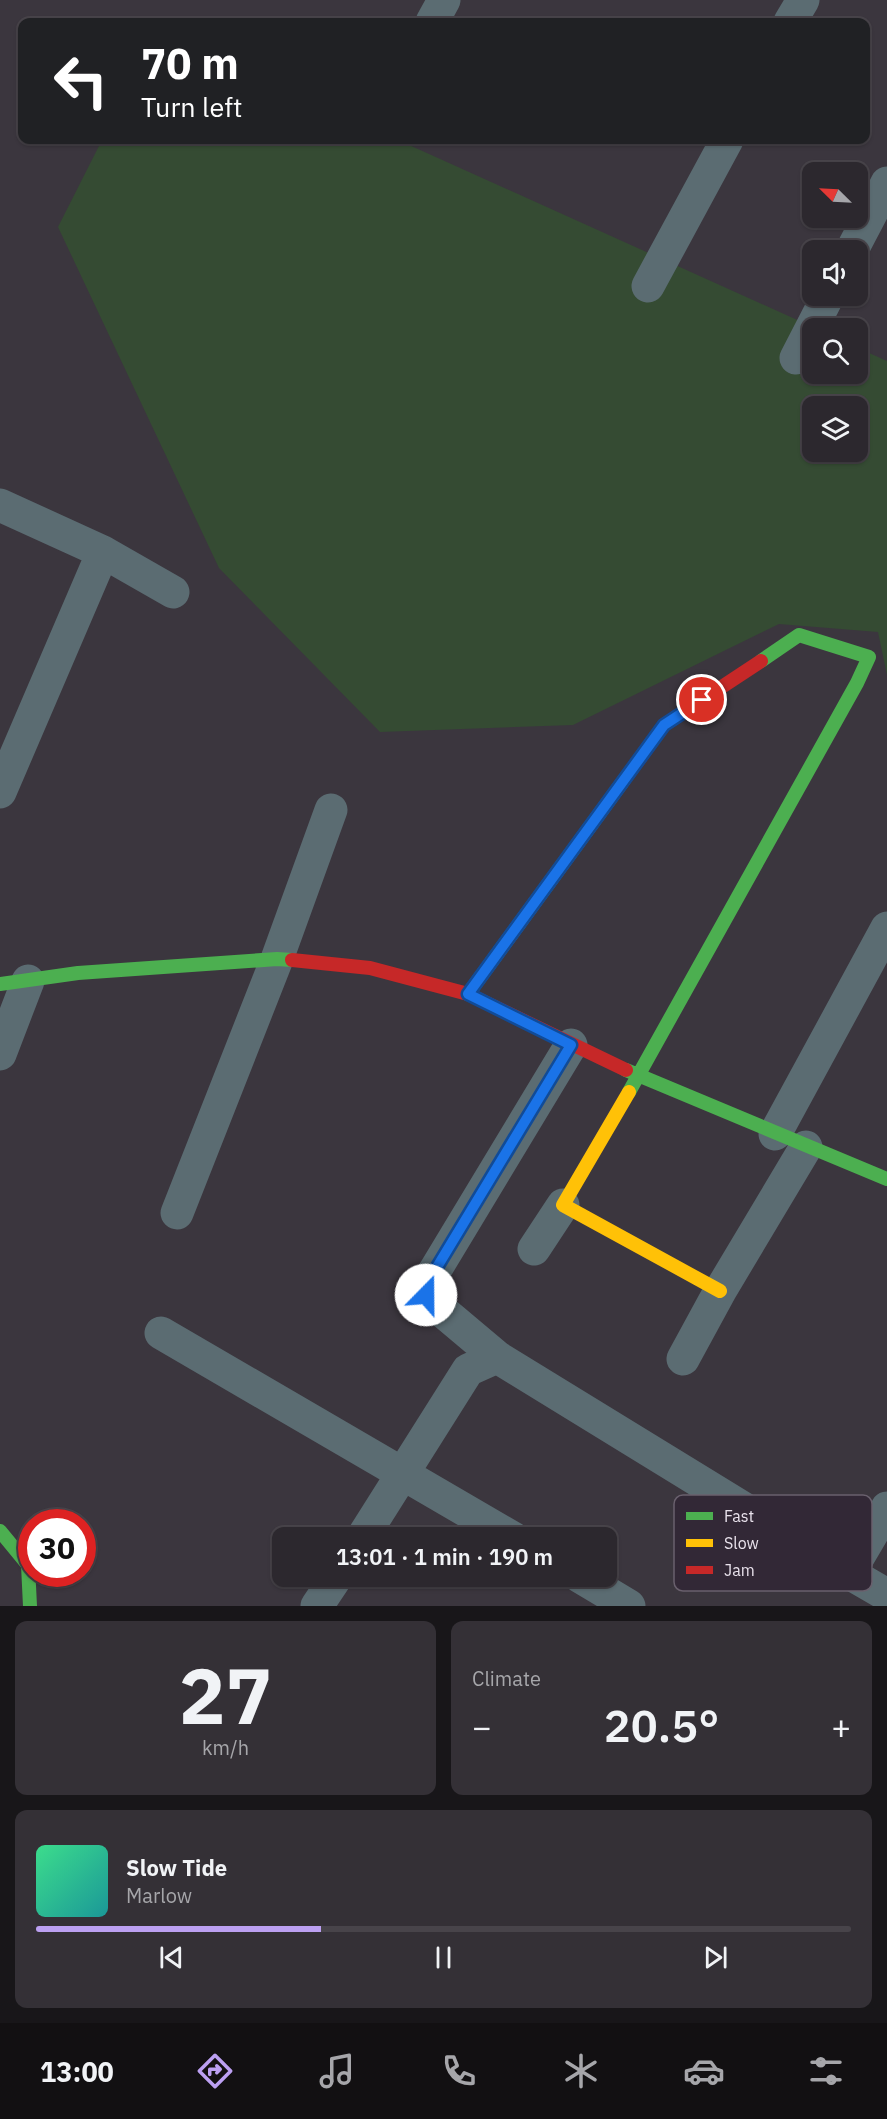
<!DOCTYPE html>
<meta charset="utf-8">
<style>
body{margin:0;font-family:"IBM Plex Sans",sans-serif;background:#343036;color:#f1f3f6;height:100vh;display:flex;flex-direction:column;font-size:22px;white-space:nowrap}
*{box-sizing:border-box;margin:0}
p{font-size:20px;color:#a6a6aa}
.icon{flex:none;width:33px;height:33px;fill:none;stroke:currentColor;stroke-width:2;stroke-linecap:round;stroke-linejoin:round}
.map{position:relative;height:1606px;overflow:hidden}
.panel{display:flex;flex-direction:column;gap:15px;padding:15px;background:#181619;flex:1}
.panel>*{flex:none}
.guide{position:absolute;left:18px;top:18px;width:852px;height:126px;border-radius:12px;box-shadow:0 2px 4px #0004,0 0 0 2px #48444a;background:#202124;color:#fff;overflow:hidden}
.needle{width:39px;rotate:294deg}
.tools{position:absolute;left:802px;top:162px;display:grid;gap:12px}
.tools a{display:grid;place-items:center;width:66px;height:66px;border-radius:12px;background:#2c282e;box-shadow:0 2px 4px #0004,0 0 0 2px #48444a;font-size:30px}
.speed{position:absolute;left:18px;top:1509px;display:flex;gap:12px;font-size:30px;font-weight:700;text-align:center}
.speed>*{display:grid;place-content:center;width:78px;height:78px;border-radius:50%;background:#2c282e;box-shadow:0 2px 4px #0004,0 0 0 2px #48444a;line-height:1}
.speed .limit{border:9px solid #d22;background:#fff;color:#111}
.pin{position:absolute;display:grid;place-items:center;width:51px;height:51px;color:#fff;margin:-26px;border:3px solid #fff;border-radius:50%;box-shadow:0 2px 6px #0007}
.me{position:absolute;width:66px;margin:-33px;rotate:22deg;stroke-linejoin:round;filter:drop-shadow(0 0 4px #0008)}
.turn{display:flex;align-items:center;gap:21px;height:126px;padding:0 24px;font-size:27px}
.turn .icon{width:78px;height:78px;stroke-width:2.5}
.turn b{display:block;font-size:42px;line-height:51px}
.big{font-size:45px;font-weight:600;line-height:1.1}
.panel .card{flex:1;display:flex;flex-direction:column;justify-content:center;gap:9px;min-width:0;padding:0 21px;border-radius:12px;background:#343036}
.panel .dial{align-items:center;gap:0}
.dial b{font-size:78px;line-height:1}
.song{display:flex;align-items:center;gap:18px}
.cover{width:72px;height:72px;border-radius:9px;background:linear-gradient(135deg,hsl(150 70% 55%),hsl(180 70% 35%))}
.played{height:6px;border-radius:3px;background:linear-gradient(90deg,#bca0f2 35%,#48444a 35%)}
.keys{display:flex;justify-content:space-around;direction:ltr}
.heat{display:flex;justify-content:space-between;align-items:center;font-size:33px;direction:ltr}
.panel .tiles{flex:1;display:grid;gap:15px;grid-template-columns:1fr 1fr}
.card:last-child{grid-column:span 2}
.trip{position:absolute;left:272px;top:1527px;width:345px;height:60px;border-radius:12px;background:#2c282e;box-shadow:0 2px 4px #0004,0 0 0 2px #48444a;font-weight:600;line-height:60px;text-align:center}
.tab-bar{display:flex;height:96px;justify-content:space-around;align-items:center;background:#121012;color:#a6a6aa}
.tab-bar .icon{width:42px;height:42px}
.tab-bar .selected{color:#bca0f2}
.tab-bar b{font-size:27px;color:#f1f3f6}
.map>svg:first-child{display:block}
</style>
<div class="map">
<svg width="887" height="1606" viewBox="0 0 887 1606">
<rect width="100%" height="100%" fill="#3b363e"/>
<path fill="#354b33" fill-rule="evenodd" d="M102 140H398L815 328H813V374H858V348L887 361V675L878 632 779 624 573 725 380 732 219 568 58 227ZM813 406H858V452H813Z"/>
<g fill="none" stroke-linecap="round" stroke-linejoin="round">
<path stroke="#5b6c72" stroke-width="33" d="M432 22 444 0
M790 22 803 0
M852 250 887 183
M648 286 727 140
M796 358 828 296
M0 505 103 552
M0 792 103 552 173 592
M0 1054 28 981
M775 1134 887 928
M177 1213 277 959 331 810
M534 1249 563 1205
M161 1333 513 1538
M497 1357 434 1304 426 1295 428 1282 571 1045
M683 1359 720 1291 806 1147
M362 1538 468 1370 497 1357 849 1573 887 1508
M849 1573 887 1595
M579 1576 629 1606
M317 1606 337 1576"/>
<path stroke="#4caf50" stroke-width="14" d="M0 984 78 973 277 959 292 960
M626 1070 887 1179
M629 1092 857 683 869 657 799 635 761 661
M0 1531 28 1565 30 1606"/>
<path stroke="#ffc107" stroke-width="14" d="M468 994 624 780
M629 1092 563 1205 720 1291"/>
<path stroke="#c62828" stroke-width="14" d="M624 780 664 725 761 661
M292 960 370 968 468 994 626 1070"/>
</g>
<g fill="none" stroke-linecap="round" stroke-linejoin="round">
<defs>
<path id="route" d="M426 1295 428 1282 571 1045 468 994 664 725 702 700"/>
</defs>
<use href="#route" stroke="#114b97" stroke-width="15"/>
<use href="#route" stroke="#1a73e8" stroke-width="10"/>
</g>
<rect x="674" y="1495" width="198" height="96" rx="9" fill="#322836" stroke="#69606d" stroke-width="1.5"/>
<rect x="686" y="1512" width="27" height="8" fill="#4caf50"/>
<rect x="686" y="1539" width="27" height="8" fill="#ffc107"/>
<rect x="686" y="1566" width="27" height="8" fill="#c62828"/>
<g font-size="16" fill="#e9e2ec">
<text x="724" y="1522">Fast</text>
<text x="724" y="1549">Slow</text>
<text x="724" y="1576">Jam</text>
</g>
</svg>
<div class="tools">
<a><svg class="needle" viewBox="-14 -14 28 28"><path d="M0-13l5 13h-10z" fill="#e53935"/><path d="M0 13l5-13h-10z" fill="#a6a6aa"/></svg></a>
<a><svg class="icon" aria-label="sound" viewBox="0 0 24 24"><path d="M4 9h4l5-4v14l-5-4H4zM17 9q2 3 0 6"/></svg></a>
<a><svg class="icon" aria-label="search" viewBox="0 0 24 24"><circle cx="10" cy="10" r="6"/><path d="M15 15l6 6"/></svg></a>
<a><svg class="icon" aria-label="layers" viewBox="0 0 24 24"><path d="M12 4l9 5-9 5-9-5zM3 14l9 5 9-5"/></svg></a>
</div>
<div class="speed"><div class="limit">30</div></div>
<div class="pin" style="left:702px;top:700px;background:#d93025"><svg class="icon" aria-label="arrive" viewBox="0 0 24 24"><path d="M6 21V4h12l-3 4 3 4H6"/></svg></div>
<svg class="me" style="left:426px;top:1295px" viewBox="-20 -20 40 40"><circle r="19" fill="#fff"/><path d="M0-13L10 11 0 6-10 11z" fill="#1a73e8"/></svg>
<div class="trip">13:01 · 1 min · 190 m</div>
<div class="guide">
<div class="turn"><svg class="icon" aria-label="left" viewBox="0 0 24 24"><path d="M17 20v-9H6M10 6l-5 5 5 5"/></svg><div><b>70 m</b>Turn left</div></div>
</div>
</div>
<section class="panel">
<div class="tiles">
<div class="card dial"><b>27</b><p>km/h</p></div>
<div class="card"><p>Climate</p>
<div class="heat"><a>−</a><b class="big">20.5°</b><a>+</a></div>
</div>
<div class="card">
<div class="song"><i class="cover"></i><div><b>Slow Tide</b><p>Marlow</p></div></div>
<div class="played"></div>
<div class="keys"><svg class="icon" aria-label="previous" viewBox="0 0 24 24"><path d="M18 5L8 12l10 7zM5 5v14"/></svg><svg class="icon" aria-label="pause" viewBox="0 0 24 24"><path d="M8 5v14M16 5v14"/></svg><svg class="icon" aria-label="next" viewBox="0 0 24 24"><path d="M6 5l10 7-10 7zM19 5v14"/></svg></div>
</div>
</div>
</section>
<nav class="tab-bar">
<b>13:00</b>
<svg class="icon selected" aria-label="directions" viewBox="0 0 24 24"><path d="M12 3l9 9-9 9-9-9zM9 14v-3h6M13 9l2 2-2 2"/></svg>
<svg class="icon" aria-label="music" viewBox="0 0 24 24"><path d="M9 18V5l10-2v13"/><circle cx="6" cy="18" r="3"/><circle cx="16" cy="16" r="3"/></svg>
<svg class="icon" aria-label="phone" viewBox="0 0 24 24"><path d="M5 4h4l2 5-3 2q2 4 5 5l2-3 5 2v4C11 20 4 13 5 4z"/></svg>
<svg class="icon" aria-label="climate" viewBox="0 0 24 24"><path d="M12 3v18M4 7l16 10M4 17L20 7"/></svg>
<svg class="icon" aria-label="car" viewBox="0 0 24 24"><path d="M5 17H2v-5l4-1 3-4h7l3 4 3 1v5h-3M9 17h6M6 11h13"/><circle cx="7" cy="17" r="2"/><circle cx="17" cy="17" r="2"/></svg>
<svg class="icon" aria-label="filters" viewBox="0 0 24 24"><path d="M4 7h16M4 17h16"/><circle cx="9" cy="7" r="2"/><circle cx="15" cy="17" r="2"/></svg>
</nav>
